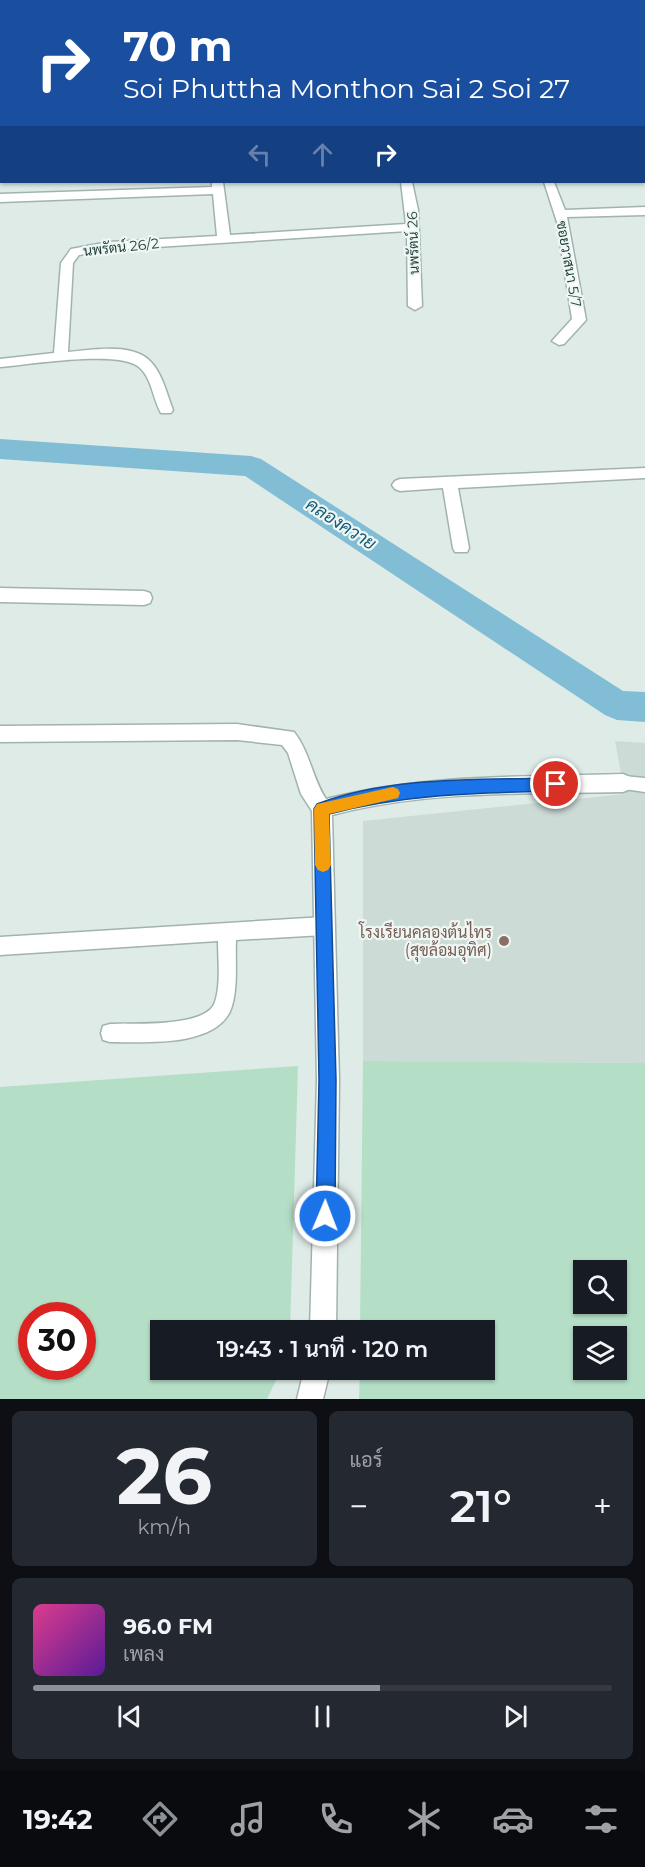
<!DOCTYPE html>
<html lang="th">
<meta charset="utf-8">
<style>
body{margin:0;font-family:Montserrat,Sarabun,sans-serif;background:#242831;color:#f1f3f6;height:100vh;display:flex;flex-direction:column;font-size:22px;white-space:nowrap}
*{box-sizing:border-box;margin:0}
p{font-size:20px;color:#9ea1a6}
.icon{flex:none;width:33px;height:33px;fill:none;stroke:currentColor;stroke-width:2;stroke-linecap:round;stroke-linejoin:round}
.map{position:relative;height:1399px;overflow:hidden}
.side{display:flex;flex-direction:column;gap:12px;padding:12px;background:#0d0f14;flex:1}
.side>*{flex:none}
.top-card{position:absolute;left:0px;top:0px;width:645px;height:183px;box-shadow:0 2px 4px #0004;background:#1a4fa0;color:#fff;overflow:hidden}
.fabs{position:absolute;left:573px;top:1260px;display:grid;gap:12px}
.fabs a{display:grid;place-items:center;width:54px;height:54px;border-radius:0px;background:#171b24;box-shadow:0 2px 4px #0004;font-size:30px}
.speed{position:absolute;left:18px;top:1302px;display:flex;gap:12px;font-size:30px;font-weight:700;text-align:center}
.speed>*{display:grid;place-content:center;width:78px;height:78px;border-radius:50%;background:#171b24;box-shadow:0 2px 4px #0004;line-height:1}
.speed .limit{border:9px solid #d22;background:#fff;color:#111}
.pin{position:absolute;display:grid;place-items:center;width:51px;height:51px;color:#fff;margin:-26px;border:3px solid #fff;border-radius:50%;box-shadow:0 2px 6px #0007}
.me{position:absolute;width:66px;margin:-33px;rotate:1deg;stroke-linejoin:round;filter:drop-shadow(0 0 4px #0008)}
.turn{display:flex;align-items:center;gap:21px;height:126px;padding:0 24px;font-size:27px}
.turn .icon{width:78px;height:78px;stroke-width:2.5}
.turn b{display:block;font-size:42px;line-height:51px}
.lanes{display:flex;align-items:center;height:57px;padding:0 24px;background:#0003;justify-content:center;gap:30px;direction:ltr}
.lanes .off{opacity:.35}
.big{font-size:45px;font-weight:600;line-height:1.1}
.side .tile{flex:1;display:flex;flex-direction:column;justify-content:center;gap:9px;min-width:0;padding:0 21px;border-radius:9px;background:#242831}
.side .dial{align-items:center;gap:0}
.dial b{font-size:78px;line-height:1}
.song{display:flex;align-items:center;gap:18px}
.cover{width:72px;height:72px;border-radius:9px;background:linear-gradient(135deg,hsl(330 70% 55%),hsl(270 70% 35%))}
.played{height:6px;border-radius:3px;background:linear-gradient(90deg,#8c9099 60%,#363941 60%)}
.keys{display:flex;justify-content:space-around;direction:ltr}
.heat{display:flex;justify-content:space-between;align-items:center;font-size:33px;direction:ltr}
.side .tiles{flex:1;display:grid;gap:12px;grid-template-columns:1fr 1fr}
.tile:last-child{grid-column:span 2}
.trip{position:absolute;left:150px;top:1320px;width:345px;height:60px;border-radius:0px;background:#171b24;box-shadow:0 2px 4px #0004;font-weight:600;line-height:60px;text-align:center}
.tabs{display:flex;height:96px;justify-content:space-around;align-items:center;background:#090b0e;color:#9ea1a6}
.tabs .icon{width:42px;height:42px}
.tabs .active{color:#8c9099}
.tabs b{font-size:27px;color:#f1f3f6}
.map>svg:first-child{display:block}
</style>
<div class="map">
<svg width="645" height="1399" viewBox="0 0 645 1399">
<rect width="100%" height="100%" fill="#deebe7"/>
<path fill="#ccdbd6" d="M615 741 645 743V1063L363 1061V821L625 794Z"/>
<path fill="#b5dec6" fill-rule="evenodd" d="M363 1061 645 1063V1399H359L360 1370H484V1330H360ZM584 1270H616V1304H584ZM584 1336H616V1370H584Z
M298 1066 290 1330H160V1370H281L267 1399H0V1087ZM32 1316H82V1366H32Z"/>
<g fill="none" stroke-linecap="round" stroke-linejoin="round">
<path fill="#81bdd5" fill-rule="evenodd" d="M0 439 251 456 261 459 623 691 645 692V722L617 720 605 715 245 476 0 459Z"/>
<defs>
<path id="service" d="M623 776 645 778V792L617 788 615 783 617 778Z
M324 917 330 920 333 926 330 932 324 935 236 940C235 961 238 985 232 1006 220 1048 144 1042 110 1042L103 1040 101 1033 103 1026 110 1024C133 1023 207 1028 215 1002 221 984 218 960 218 941L0 955V937Z"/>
<path id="minor" d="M66 0H76L66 2Z
M299 0H309V2H300Z
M420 0H430V2H420Z
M571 0H581V2H572Z
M0 31H2V37H0Z
M644 36H645V42H644Z
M644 91H645V99H644Z
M212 182H223L230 235 406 224 401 182H412L418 210 422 306 415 310 408 306 407 231 109 250 79 255 73 263 68 352C92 350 133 342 151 362 163 375 167 395 173 410L171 413H161C153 399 152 379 140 368 121 349 28 365 0 367V359L54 353 61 263 71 249 109 242 217 236 213 194 0 202V194L212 187Z
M544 182H554L565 210 645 207V215L567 217 586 320 564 344 559 345 552 341 572 319 557 222Z
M645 468V478L458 488 469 548 467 552H455L453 548 443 488 400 491 395 489 392 485 395 481 400 479Z
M0 588 144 591 150 593 152 598 150 603 144 605 0 602Z
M237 724 294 732C310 752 312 778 326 799 424 774 523 777 623 774L630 777 633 783 630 789 623 792C525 794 427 790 332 815L339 1080 336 1330H310L317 1080 312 811 301 794 288 753 282 745 237 740 0 742V726Z
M304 1370H330L323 1399H297Z"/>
</defs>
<use href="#service" stroke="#a1b3af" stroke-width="3"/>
<use href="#minor" stroke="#a1b3af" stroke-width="3"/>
<use href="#service" fill="#fff" fill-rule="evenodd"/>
<use href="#minor" fill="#fff" fill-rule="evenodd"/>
</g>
<path fill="#1a73e8" stroke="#114b97" stroke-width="1.5" d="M556 778 561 780 563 784 561 789 556 791C477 793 407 794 329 814L336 1080 335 1216 332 1223 325 1226 319 1223 316 1216 319 1080 314 809 317 804C391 776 478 780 556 778Z"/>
<path fill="#f59e0b" d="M393 787 398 789 400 793 398 798 329 814 331 865 328 870 323 872 318 870 315 865 314 809 317 804Z"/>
<circle fill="#8d6e63" stroke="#eff7f4" stroke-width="2" cx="504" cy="941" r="6"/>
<g text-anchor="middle" stroke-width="4.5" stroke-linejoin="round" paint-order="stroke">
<g font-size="14" fill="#1e3c38" stroke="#eff7f4">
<text transform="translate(413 243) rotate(-92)" y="5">นพรัตน์ 26</text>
<text transform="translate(121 247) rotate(-6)" y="5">นพรัตน์ 26/2</text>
<text transform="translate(569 264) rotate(80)" y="5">ซอยวาสนา 5/7</text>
</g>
<g font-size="16" fill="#785e54" stroke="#eff7f4" text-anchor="end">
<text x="492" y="938">โรงเรียนคลองต้นไทร<tspan x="492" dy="18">(สุขล้อมอุทิศ)</tspan></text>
</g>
<g font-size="18" font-style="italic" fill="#155c7b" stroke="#eff7f4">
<text transform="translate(341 524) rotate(33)" y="6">คลองควาย</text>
</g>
</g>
</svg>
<div class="fabs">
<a><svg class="icon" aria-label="search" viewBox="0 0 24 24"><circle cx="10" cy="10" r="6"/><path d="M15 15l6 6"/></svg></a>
<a><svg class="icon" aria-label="layers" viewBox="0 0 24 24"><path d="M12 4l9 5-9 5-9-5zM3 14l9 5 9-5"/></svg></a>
</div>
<div class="speed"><div class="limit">30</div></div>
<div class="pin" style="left:556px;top:784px;background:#d93025"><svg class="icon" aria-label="arrive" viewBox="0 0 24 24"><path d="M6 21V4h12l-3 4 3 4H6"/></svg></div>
<svg class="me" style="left:325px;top:1216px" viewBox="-20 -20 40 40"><circle r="17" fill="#1a73e8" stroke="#fff" stroke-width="3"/><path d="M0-11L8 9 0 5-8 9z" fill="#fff"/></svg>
<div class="trip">19:43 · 1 นาที · 120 m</div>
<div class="top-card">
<div class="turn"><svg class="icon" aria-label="right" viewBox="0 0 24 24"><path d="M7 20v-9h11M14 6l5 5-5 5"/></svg><div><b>70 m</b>Soi Phuttha Monthon Sai 2 Soi 27</div></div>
<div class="lanes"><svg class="icon off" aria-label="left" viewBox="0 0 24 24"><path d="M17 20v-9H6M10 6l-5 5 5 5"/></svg><svg class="icon off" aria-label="ahead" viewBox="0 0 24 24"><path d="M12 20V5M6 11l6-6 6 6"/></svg><svg class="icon" aria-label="right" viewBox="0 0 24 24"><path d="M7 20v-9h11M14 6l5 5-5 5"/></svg></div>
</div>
</div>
<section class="side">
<div class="tiles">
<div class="tile dial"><b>26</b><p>km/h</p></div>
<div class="tile"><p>แอร์</p>
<div class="heat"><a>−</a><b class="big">21°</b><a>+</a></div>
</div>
<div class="tile">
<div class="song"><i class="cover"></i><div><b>96.0 FM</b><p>เพลง</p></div></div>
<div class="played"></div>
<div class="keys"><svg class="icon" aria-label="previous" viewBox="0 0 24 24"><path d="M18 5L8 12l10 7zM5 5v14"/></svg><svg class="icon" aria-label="pause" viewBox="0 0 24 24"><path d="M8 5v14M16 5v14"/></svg><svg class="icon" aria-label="next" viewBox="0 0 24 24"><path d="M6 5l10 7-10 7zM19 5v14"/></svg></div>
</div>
</div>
</section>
<nav class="tabs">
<b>19:42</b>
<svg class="icon active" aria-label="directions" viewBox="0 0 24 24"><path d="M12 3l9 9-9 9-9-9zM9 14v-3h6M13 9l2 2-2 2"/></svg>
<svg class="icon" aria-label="music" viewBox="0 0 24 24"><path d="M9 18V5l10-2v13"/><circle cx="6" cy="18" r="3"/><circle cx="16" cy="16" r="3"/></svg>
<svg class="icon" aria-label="phone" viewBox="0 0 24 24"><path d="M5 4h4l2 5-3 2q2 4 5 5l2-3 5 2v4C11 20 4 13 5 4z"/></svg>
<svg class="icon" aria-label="climate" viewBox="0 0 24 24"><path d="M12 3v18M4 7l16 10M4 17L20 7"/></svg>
<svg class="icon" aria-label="car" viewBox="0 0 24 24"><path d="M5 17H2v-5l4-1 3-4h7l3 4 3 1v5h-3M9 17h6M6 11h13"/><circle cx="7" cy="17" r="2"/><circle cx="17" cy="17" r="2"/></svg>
<svg class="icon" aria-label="filters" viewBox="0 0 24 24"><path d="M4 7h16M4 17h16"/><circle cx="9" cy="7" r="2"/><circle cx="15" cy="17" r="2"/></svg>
</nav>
